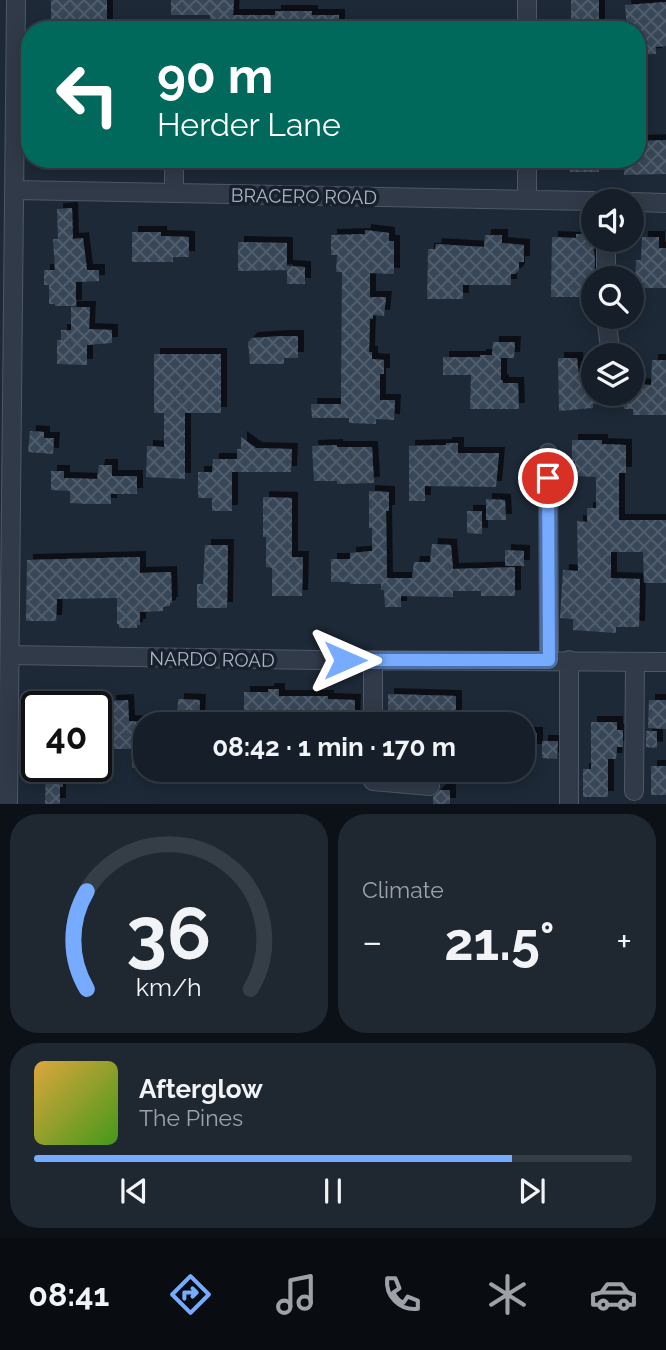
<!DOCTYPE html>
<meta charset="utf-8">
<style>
body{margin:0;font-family:Raleway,sans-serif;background:#1f2731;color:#f1f3f6;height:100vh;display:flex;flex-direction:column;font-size:26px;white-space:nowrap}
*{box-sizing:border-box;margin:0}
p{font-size:23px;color:#9ea2a8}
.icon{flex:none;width:38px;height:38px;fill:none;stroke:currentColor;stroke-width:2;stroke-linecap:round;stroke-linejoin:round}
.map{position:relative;height:804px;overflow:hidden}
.panel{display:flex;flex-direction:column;gap:10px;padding:10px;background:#0c1117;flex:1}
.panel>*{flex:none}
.hud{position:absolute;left:21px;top:21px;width:625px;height:147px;border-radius:28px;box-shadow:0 4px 18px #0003,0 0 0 2px #353d46;background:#00695c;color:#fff;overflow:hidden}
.fabs{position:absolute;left:581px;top:189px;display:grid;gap:14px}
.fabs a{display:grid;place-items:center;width:63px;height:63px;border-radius:50%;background:#161f29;box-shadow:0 4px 18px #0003,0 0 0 2px #353d46;font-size:35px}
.speed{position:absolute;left:21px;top:691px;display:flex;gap:14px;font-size:35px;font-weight:700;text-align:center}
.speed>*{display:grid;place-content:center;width:91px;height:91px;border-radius:50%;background:#161f29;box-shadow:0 4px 18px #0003,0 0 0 2px #353d46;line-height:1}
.speed .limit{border:4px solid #111;border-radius:10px;background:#fff;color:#111}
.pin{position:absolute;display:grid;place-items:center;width:60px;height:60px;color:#fff;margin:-30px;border:4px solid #fff;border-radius:50%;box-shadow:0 2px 7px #0007}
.me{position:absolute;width:77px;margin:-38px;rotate:90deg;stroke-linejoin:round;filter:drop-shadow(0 0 5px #0008)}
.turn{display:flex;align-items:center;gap:24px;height:147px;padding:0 21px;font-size:32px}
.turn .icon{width:91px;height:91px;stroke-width:2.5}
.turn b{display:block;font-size:49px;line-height:60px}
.big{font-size:52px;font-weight:700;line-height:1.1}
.panel .card{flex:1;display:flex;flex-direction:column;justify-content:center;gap:10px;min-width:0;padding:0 24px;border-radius:28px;background:#1f2731}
.panel .dial{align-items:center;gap:0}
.dial svg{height:182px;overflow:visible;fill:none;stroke:#353d46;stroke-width:7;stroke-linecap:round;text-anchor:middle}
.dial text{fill:#f1f3f6;stroke:none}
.song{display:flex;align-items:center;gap:21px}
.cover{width:84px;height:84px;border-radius:10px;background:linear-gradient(135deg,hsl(40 70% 55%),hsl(100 70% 35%))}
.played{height:7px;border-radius:4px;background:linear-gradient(90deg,#76abff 80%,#353d46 80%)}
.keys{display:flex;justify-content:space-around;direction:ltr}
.heat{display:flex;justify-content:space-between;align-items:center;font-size:38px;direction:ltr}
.panel .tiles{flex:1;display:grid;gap:10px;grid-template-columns:1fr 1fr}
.card:last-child{grid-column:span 2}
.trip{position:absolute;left:133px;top:712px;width:402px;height:70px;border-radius:28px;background:#161f29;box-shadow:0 4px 18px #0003,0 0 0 2px #353d46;font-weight:700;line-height:70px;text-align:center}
.tab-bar{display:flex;height:112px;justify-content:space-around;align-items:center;background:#090c10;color:#9ea2a8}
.tab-bar .icon{width:49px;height:49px}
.tab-bar .current{color:#76abff}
.tab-bar b{font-size:32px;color:#f1f3f6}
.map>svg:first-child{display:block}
</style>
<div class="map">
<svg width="666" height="804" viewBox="0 0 666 804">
<defs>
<pattern id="building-cross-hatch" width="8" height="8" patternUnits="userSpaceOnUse" patternTransform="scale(1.75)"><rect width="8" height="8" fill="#394758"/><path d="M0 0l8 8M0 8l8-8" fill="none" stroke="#535f6e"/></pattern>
<filter id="shadow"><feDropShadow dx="6" dy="-6" stdDeviation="0" flood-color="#0009"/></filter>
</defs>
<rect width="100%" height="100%" fill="#1d2937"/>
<path fill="url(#building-cross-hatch)" filter="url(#shadow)" d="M51 0H107V30H51Z
M171 0H234L233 15H275V11H312V15H339V30H218V23H210V15H171Z
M571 0H599V30H571Z
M666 2V46L656 47V54L637 55V30H627L625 5Z
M666 140V174L624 175 625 159H637V141Z
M570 159H599V172H570Z
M72 208 73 239 83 238 87 270H99V281L76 282V306H55V304H49V285H44V270H55L53 239H58L57 209Z
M365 230 389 233V241H394V274L370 273V297H386L384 316 373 315V319H370L369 352H372V359L384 360V374H380V400H395L394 420 376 419V424L349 423V418H312L311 404H341L342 272H336L337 255H331V235L365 234Z
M132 232H161V236L189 237V257H173V262H132Z
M576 234H592L595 260 593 297H551L552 237 576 238Z
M485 235H502V243L524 245V262H519V270L515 274H511V285H463V299H427L428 249H435L436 244 484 247Z
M642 237H659V248H666V288H635L636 260H641Z
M238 242 287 243V270L238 271Z
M287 266 305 267V284H287Z
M71 307H90L89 329 112 330V343L87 345V365L57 364V340H61V330H71Z
M282 336H298V358H284V364H250L248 342 252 338Z
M493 342H515L514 358H501V380L503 381V383H518L519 409H470L471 375H443V357H480V355H492Z
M154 354H221V413H185V479L146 477 147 446 164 447V413H154Z
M558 358H577L579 377H593V394H632V384L651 385 652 360H666V415H633V409H624V407L618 405 593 404V408L559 411Z
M30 431 44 432V438H54L53 454 28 452Z
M241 437 256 448 292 449 291 472H232V511H212V498H198V472H212L213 459H237V449H241Z
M572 440H602V444L626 445V473H619V520H666V583H644L643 552H611V578L640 579 639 627H616V633L573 630V619L560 618 563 570 578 571 577 521 587 522V508H596V477L575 476V461H572Z
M446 443H458V453H499L496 487 425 486V501H409V446L446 445Z
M337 445V447H372L374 483 337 484V481H314L312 446Z
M99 465H112V476H137V494H111V504H87L70 503V491L51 490V471H64V478L97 479Z
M369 491 389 492V511H386L387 578H412L414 562H430L432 544 451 545 453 569 515 567V596H481V591H453V597L401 596V607H385L384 590H381V584H350V582H331V559H350V553L372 551V528H369Z
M263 497 292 498V557H303L302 596H272V568L266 567V537H263Z
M486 499 505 500 506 520H486Z
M467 511H482V534L467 533Z
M205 545H228L227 608H197V584H203Z
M505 550 524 551V566H505Z
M140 557V573L171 572 172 603H170V606L163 607V611L140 612V625H137V628H119V624H117V598L57 599 56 621H26L27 560Z
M268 689H279V696H328V699L355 700 354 724H307V720H284V724H244V692H268Z
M388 694 456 696V718H449V724H398L397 716 388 717Z
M178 699 200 700 199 724H177Z
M128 700 129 721 145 722V768H132L133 749H114V745H101V718H111L110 701Z
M649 700H666V729L648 728Z
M591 722H617V730H623V747H617L616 759H608V797H583V769H591Z
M646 731H657V748L646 747Z
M523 733H537V750H523Z
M542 741H558L557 759 542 758Z
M46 766H88V784L63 783V787H60V804H45Z
M651 766H666V795H651Z
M440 790H450V804H433V797Z"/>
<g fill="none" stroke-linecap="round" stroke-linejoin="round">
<defs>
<path id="minor" d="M527 0V30
M174 159V193
M527 159V200
M15 190 593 201
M632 202 666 203
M606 278V240
M606 317 611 355
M548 453 549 660
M10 655 317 660 666 662
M373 724V660
M373 770V781L430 786
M634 791 635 662
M8 804 16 0
M569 804V660"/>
</defs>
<use href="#minor" stroke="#4f5866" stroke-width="20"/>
<use href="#minor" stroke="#313a48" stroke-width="18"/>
</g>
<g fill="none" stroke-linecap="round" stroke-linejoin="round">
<defs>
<path id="route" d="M345 660H549L548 478"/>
</defs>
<use href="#route" stroke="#4d6fa6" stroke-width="18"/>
<use href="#route" stroke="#76abff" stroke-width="12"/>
</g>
<g text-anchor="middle" stroke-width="7" stroke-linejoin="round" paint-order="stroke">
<g font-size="19" fill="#abb5c5" stroke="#17202c">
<text transform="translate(304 196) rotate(1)" y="7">BRACERO ROAD</text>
<text transform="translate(212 659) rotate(1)" y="7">NARDO ROAD</text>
</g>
</g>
</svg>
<div class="fabs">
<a><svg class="icon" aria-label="sound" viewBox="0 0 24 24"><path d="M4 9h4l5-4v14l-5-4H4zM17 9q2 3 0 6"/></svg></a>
<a><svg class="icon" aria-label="search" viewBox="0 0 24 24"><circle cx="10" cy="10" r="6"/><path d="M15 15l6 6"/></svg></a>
<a><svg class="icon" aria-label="layers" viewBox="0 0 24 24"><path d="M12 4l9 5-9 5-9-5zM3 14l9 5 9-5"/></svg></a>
</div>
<div class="speed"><div class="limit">40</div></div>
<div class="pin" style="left:548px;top:478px;background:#d93025"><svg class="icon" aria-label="arrive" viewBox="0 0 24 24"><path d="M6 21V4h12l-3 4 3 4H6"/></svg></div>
<svg class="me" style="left:345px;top:660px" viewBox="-20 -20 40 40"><path d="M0-17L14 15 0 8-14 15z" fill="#76abff" stroke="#fff" stroke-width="4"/></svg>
<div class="trip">08:42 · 1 min · 170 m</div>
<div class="hud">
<div class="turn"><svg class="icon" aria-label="left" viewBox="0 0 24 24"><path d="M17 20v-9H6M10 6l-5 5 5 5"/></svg><div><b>90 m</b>Herder Lane</div></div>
</div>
</div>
<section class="panel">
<div class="tiles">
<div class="card dial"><svg viewBox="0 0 100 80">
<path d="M14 69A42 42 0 1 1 86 69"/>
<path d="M14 69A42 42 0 0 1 14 26" stroke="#76abff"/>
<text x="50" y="56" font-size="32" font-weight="700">36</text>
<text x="50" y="72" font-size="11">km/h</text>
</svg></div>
<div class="card"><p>Climate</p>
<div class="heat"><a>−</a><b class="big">21.5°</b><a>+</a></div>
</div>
<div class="card">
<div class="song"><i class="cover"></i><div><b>Afterglow</b><p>The Pines</p></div></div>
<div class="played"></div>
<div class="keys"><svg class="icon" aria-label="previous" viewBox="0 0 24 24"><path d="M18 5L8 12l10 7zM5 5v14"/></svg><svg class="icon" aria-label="pause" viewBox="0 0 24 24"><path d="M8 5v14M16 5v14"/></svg><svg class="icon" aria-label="next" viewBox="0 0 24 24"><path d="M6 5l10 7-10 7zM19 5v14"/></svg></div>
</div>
</div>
</section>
<nav class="tab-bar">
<b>08:41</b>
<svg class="icon current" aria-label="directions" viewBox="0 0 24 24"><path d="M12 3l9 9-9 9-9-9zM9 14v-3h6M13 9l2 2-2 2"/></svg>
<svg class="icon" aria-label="music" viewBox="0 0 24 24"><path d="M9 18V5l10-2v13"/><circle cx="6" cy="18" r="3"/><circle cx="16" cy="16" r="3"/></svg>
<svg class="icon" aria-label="phone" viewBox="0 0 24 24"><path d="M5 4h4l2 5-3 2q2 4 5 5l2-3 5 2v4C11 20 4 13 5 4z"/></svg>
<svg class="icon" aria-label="climate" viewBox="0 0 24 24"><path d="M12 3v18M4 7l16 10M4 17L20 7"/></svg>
<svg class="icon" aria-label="car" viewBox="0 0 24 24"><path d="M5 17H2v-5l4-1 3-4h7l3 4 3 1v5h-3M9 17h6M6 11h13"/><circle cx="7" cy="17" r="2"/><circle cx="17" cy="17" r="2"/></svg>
</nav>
